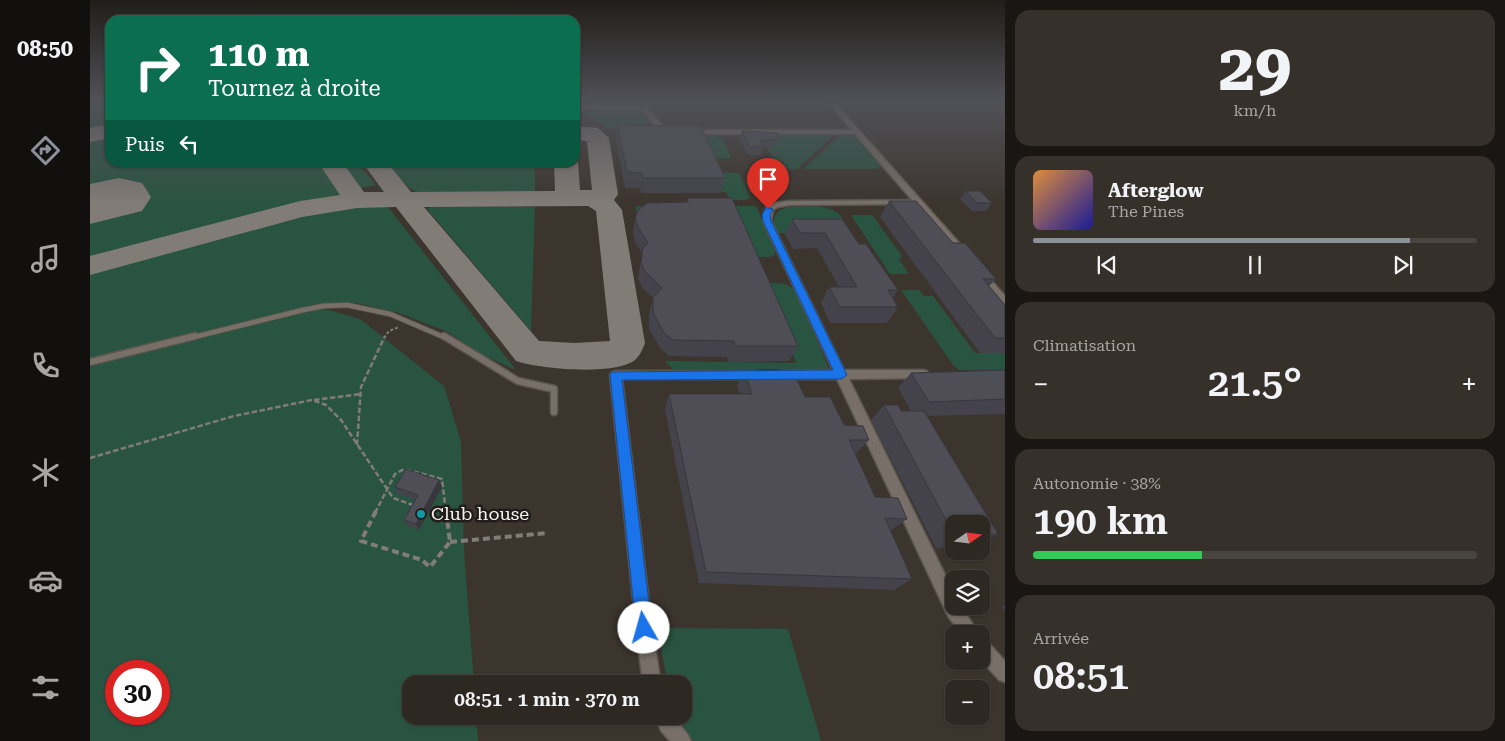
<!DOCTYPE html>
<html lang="fr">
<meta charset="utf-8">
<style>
body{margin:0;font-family:"Roboto Serif",serif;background:#35302a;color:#f1f3f6;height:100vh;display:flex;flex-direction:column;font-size:19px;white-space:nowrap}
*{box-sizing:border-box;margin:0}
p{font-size:16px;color:#a7a6a5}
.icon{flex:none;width:28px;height:28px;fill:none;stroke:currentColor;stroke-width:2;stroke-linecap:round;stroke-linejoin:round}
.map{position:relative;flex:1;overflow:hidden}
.panel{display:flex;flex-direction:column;gap:10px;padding:10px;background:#191613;width:500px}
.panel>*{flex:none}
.banner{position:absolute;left:15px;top:15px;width:475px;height:152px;border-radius:15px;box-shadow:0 1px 4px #0004,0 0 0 1px #484440;background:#0b6e4f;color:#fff;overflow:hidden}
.needle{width:32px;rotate:76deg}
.buttons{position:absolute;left:855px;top:515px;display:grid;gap:10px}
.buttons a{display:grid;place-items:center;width:45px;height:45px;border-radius:10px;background:#2d2822;box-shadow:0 1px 4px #0004,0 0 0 1px #484440;font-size:25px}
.speed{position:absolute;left:15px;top:660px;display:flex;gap:10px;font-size:25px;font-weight:700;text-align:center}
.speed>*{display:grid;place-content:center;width:65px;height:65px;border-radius:50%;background:#2d2822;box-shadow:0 1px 4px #0004,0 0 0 1px #484440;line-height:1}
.speed .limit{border:8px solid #d22;background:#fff;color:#111}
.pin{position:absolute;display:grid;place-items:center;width:42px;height:42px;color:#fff;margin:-51px -21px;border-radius:50% 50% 50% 0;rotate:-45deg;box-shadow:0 0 5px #0007}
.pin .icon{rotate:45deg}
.me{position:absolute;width:55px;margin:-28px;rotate:353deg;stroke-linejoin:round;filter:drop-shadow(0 0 4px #0008)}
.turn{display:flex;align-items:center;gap:18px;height:105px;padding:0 20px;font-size:22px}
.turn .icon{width:65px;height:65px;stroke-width:2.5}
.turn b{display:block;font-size:35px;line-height:42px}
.then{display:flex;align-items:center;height:48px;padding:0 20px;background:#0003;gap:10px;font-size:19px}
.big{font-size:38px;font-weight:600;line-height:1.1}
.panel .widget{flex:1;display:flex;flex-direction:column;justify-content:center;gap:8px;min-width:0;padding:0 18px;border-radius:15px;background:#35302a}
.panel .dial{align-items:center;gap:0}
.dial b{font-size:65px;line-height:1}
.song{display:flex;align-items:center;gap:15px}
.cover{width:60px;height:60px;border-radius:8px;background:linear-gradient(135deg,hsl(30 70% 55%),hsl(240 70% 35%))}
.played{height:5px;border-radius:2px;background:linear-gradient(90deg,#8c9099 85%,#484440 85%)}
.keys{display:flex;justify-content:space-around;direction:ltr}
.heat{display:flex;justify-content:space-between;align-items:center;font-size:28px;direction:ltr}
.charge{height:8px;border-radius:4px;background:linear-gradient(90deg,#34c759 38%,#484440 0)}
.trip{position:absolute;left:312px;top:675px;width:290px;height:50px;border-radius:15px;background:#2d2822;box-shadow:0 1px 4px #0004,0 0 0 1px #484440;font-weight:600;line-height:50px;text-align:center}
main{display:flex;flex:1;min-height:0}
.menu{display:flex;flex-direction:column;width:90px;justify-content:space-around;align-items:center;background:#12100e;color:#a7a6a5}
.menu .icon{width:35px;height:35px}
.menu .on{color:#8c9099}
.menu b{font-size:22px;color:#f1f3f6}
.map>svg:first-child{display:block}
</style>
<main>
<nav class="menu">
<b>08:50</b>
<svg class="icon on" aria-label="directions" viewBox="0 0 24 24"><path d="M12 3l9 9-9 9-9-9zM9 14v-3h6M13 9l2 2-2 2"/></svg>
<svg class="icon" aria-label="music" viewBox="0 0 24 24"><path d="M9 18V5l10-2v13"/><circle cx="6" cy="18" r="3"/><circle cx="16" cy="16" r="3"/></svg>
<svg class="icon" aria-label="phone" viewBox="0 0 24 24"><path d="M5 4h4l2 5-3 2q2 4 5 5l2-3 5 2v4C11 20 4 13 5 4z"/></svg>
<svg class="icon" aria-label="climate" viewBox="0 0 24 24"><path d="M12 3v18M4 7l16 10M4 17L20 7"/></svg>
<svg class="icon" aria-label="car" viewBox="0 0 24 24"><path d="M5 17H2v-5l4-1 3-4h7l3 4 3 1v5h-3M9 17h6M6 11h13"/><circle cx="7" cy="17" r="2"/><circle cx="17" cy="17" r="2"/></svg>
<svg class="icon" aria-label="filters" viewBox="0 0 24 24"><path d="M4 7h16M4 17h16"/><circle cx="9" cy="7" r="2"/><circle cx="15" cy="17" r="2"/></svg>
</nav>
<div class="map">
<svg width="915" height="741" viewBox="0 0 915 741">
<rect width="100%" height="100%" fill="#3c352e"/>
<path fill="#2a5442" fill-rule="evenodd" d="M0 101H20V162L267 163 286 185 267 189 271 206H297L426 370 388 353 358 332 309 313 267 303 221 305 270 319 354 386 371 442 374 552 384 684H321V716H386L388 741H0ZM26 671H69V714H26Z
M502 109H542L554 113 557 126C529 134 520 131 496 115L497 111Z
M606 134 629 137 633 139 641 158 617 159Z
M679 134H745L707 169H687L673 137Z
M751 134 768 137 791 166 786 169H713Z
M297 163H445V192H327L318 187Z
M624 172 649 173 660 198 655 200H640L636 192H632Z
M344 206 445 207 441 331 337 209Z
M545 206H666L685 251V255L679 257H661L640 212 547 213Z
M698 207C717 207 735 203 750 215L780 263 745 233H687C680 219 684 211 698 207Z
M761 215H782L812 256 809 259 819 274H800Z
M674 282 695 284 705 289 739 369H583L575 361 706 363Z
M811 290H829L834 296H843L885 353H915V370H869L863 365Z
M567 628 698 629 731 741H604L600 738 584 716H594V684H578Z"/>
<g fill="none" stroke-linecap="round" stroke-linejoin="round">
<path fill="#827c76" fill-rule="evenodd" d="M20 124V138L0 142V128Z
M485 126 508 128 519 138 528 194 524 200 532 210 555 343C553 348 550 356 545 360 524 376 450 369 426 361L306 207 267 208 212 217 0 275V256L210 201 250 195 228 162H252L274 192H294L272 162H297L321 192 465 191 464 162H485V158L488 162 490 190H502L497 141 485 140ZM498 206 506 211 520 341 484 343 449 341 334 207Z"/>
<path fill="#827c76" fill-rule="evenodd" d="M29 178 52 183 61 197 52 211 0 224V184Z"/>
<defs>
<path id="service-far1" d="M100 338 213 310 233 306 257 305 300 314 356 338"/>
<path id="service" d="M354 336 428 381 464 389V412
M0 362 105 336"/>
<path id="minor" d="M737 101H743L879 254 877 256H871L826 204 700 205 688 207 683 210 681 221 754 370H833L837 371 839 374 837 377 833 378 759 379 864 593V606H871L889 634H871L858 616 747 379H689L685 378 683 375 685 372 689 371 743 370 673 221 676 207 683 203 700 201 822 200 765 134H600L597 132 600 130H762Z
M485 104 556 107 572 125 582 131 579 133 567 128 552 110 485 108Z
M891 271 894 272 915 296V305L911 304 888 276 886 274Z
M526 371H666L670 372 672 375 670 378 666 379H532L562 628 571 684H553L546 628 520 375 522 372Z
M891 639 897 641 915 661V682L909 680 891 660Z
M565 716H583L598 735 601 741H580L571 731Z"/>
</defs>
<use href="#service-far1" stroke="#5a554e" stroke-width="6"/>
<use href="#service" stroke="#5a554e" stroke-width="9"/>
<use href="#minor" stroke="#5a554e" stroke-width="3"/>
<path stroke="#827c76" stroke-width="2" stroke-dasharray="3 2" stroke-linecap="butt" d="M294 338 299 331 309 327"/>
<path stroke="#827c76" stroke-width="2.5" stroke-dasharray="5.5 2.5" stroke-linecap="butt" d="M224 400 271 394
M267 445 271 387 295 336
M0 458 144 416 222 400 236 405 251 420 303 498 323 505
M285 513 305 474 314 469 352 479 356 513"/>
<path stroke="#827c76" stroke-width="4" stroke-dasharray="7 4" stroke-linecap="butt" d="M286 511 271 541 332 560 340 567 360 542
M356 511 360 542
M360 542 458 533"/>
<use href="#service-far1" stroke="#776f68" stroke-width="4.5"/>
<use href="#service" stroke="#776f68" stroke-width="6"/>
<use href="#minor" fill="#776f68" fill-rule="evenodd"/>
</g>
<path fill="#44434b" d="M527 125 635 178 630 193H551L550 188H535L526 140Z
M652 131 688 139 686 146 674 148 671 155H658L649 138Z
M876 191 902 203 896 211H882L870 199Z
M597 198 708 346 699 361 639 362 637 357 579 356 571 349 559 329V314L563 298 552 287 548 278 552 253 545 242 543 234 545 218 596 202Z
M799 201 863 243 906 279 899 286 915 305V353H890L790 217Z
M702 219 769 244 808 290 803 298 808 307 797 323H740L731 303 739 287H749L727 248 703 249 695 234Z
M915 370V414L837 416 908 534 891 543V524H864V547L846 548 781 420 794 405 811 411H821L808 388 821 373Z
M654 371 715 397 754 425 779 440 765 454 785 497 817 519 800 531 822 579 804 590 609 583 575 409 579 394H650L647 386Z
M349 480 352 487 329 530 317 526 314 520 325 499 308 494 305 487Z
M915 605V612L912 606Z"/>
<path fill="#37373d" d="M349 480 352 487 329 530 326 524Z"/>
<path fill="#4f4e57" stroke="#37373d" d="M527 125 611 126 635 178H553L552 173 537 172Z
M652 131 688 133V139L670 141 674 147H660Z
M876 191H890L902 203H887Z
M597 198H642L708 346H645L644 341 583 340 575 334 563 313V298L572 288 555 271 551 263 553 248 558 243 548 227 545 218 548 210 557 203 598 202Z
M799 201H826L863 243H875L906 279H893L915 305V338H905Z
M702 219H752L769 244H776L808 290H798L808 307H750L739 287H767L735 233H710Z
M915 370V399L839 402 821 373Z
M654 371H703L715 397H740L754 425 773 426 779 440H759L785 497 808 498 817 519 795 518 822 579 616 572 579 394H662Z
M794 405H808L811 411H834L908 534 891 535V524H864V535Z
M316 469 349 480 326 524 314 520 328 495 305 487Z"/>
<linearGradient id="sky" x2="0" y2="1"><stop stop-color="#211d19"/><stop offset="0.49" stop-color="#505157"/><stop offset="1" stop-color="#505157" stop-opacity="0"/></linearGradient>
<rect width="915" height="205" fill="url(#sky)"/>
<path fill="#1a73e8" stroke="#114b97" d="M676 207 683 209 680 215 681 221 757 375 751 379 532 380 562 628 560 633 554 636 548 633 546 628 520 375 522 372 743 370 673 221 672 215Z"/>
<circle fill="#0f9aa8" stroke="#211d1a" stroke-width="2" cx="331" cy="514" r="5"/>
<g text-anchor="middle" stroke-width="5" stroke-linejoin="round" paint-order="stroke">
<g font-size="18" fill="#f7f3ee" stroke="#211d1a" text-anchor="start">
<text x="341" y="520">Club house</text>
</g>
</g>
</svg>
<div class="buttons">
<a><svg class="needle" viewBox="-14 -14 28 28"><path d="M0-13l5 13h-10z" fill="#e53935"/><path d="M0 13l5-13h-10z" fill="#a7a6a5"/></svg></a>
<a><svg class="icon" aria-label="layers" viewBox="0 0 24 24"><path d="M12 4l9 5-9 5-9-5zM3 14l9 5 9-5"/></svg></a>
<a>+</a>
<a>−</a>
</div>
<div class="speed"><div class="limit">30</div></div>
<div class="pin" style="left:678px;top:209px;background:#d93025"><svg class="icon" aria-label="arrive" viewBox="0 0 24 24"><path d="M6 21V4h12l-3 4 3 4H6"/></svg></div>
<svg class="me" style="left:554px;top:628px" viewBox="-20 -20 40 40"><circle r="19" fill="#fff"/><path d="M0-13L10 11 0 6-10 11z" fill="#1a73e8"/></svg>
<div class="trip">08:51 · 1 min · 370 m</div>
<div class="banner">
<div class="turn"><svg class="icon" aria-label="right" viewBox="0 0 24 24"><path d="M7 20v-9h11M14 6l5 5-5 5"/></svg><div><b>110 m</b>Tournez à droite</div></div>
<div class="then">Puis<svg class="icon" aria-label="left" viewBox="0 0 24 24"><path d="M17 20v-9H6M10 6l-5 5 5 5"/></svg></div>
</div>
</div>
<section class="panel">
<div class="widget dial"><b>29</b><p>km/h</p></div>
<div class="widget">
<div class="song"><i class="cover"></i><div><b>Afterglow</b><p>The Pines</p></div></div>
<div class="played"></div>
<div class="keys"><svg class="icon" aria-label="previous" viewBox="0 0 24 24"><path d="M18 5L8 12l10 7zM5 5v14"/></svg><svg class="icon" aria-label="pause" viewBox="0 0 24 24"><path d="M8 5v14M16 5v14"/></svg><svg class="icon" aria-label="next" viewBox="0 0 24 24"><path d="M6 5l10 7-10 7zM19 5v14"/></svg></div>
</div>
<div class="widget"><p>Climatisation</p>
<div class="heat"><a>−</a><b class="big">21.5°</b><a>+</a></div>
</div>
<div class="widget"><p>Autonomie · 38%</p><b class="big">190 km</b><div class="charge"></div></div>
<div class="widget"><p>Arrivée</p><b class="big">08:51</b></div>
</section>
</main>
